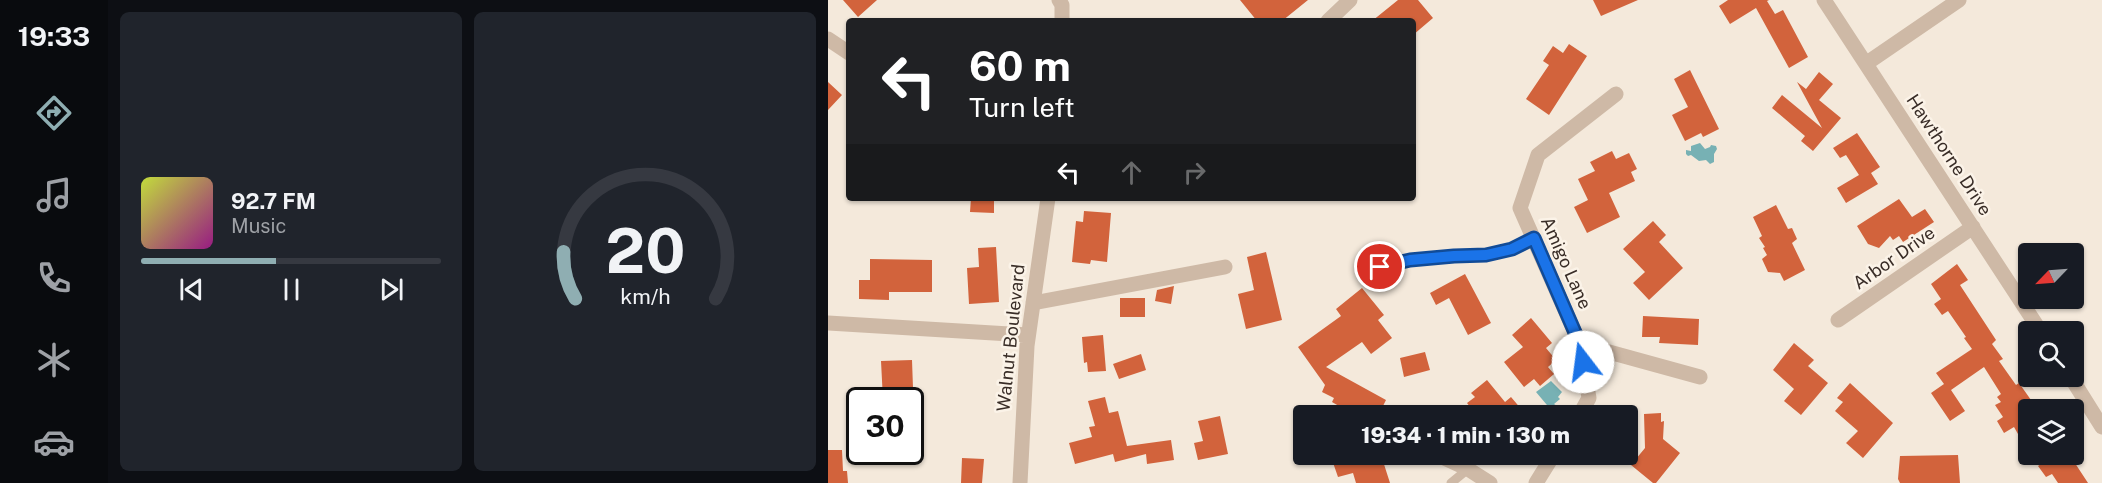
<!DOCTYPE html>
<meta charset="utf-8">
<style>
body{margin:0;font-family:"Public Sans",sans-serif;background:#20242c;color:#f1f3f6;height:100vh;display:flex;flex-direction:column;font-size:22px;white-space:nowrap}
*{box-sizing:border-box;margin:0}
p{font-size:20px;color:#9ea1a6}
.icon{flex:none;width:33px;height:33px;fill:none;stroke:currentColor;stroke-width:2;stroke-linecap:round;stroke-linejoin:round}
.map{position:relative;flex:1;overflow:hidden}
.drawer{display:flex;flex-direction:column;gap:12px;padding:12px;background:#0d0f14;width:720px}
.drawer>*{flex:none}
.top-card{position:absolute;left:18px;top:18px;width:570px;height:183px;border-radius:6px;box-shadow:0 2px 4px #0004;background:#202124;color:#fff;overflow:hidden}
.needle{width:39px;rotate:245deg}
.tools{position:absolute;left:1190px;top:243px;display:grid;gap:12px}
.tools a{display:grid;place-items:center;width:66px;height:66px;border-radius:6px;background:#171b24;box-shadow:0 2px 4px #0004;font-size:30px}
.speed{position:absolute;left:18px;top:387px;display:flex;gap:12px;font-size:30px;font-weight:700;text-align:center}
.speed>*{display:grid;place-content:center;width:78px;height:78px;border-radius:50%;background:#171b24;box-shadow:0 2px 4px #0004;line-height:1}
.speed .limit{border:3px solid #111;border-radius:9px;background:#fff;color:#111}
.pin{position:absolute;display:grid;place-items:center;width:51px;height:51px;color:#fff;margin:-26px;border:3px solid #fff;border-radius:50%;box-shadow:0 2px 6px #0007}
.me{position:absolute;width:66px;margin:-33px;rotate:345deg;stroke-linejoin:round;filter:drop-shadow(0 0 4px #0008)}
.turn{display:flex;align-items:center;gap:21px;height:126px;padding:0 24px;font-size:27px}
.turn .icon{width:78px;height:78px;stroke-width:2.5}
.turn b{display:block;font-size:42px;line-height:51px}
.lanes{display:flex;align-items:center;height:57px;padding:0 24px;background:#0003;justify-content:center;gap:30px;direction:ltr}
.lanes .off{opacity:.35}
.drawer .widget{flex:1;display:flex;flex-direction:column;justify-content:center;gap:9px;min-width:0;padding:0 21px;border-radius:9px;background:#20242c}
.drawer .dial{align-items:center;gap:0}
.dial svg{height:156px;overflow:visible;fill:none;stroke:#363941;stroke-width:7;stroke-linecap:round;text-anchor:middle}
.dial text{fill:#f1f3f6;stroke:none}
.song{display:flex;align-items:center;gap:18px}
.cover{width:72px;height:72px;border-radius:9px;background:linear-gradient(135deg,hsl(70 70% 55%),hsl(310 70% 35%))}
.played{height:6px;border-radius:3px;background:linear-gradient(90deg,#8faeb2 45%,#363941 45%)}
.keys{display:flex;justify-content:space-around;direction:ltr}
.drawer .tiles{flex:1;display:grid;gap:12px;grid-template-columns:repeat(2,1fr)}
.trip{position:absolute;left:465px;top:405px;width:345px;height:60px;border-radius:6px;background:#171b24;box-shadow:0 2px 4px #0004;font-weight:800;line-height:60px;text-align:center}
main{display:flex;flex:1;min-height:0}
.tab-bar{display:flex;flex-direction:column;width:108px;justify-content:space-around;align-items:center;background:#090b0e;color:#9ea1a6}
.tab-bar .icon{width:42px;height:42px}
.tab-bar .current{color:#8faeb2}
.tab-bar b{font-size:27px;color:#f1f3f6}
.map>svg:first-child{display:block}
</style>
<main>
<nav class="tab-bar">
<b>19:33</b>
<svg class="icon current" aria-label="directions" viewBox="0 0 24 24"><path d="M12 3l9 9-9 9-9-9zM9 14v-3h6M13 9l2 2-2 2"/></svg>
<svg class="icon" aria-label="music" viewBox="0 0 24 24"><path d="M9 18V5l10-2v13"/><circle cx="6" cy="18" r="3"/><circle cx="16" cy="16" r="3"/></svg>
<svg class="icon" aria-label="phone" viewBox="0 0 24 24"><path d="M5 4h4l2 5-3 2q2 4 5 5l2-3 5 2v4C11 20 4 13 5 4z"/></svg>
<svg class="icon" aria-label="climate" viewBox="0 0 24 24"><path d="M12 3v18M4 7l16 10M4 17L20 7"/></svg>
<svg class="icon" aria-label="car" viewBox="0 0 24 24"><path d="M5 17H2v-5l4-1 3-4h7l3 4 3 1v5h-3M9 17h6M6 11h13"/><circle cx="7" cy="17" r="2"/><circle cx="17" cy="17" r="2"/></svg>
</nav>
<section class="drawer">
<div class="tiles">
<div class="widget">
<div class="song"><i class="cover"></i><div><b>92.7 FM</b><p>Music</p></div></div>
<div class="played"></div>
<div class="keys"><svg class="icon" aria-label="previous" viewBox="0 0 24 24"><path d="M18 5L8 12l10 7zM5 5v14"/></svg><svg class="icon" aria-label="pause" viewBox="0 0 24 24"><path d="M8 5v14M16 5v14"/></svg><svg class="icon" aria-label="next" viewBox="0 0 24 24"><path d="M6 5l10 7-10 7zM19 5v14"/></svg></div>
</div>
<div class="widget dial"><svg viewBox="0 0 100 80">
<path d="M14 69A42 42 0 1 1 86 69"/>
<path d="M14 69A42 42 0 0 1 8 45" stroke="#8faeb2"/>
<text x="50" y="56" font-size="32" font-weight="700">20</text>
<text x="50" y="72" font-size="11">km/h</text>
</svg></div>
</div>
</section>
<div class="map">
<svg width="1274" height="483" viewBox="0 0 1274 483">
<rect width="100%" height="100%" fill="#f4e9db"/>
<path fill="#77b1b4" d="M872 143 877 149 882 147 883 145 888 146 889 149 886 154V162L882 164 878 160 871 161 863 155 860 156 858 154V150L863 151V146Z
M723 381 734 392 730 397 732 399 726 404 729 406 724 411 708 392Z"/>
<path fill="#d2633c" d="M15 0H49L30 17Z
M412 0H480L454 21H429Z
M570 0H590L605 18 585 35V21H544Z
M765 0H810L773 16Z
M900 0H941L939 1 947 14 955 10 980 57 961 68 928 8 902 24 891 6Z
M741 44 759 56 721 115 698 99 721 65 715 61 725 46 735 53Z
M862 70 891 129 875 137 873 133 857 141 844 115 860 107 846 79Z
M991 72 1005 84 991 100 1013 118 985 151 973 141 977 136 944 108 954 95 994 128 969 82 978 89Z
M0 82 14 95 0 110Z
M1029 133 1052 167 1043 173 1050 184 1018 203 1009 188 1031 175 1018 155 1012 158 1005 148Z
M784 151 788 159 801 153 809 169 803 172 807 181 781 193 792 217 759 233 746 207 760 200 750 179 767 171 762 162Z
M143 198H166V213L142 212Z
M1071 199 1084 217 1097 209 1106 222 1075 242 1071 236 1065 240 1062 236 1051 248 1040 244 1029 226Z
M948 205 960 229 964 228 969 239 964 243 977 270 956 281 952 273 940 272 934 259 939 255 935 248 937 247 931 238 934 236 925 217Z
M256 211 283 213 279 262 263 260 262 264 244 262 248 221 255 222Z
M825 221 838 235 831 242 855 268 821 300 805 283 817 272 795 249Z
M168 247 171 302 141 304 139 268 151 267 150 248Z
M438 252 454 320 418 329 410 294 426 290 419 257Z
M42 259 104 260V292H61V300L31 299V280H42Z
M1129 264 1140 280 1132 285 1168 340 1164 344 1175 359 1171 361 1188 385 1191 383 1210 410H1200V428L1190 434 1186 427 1176 433 1169 421 1175 417 1167 405 1173 402 1169 397 1173 394 1156 367 1123 390 1137 411 1122 421 1103 393 1116 384 1108 373 1144 349 1136 338 1138 337 1120 311 1114 315 1106 304 1113 299 1103 284Z
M637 274 663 323 640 335 621 298 608 305 602 293Z
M346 286 343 304 327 301 329 290Z
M534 288 556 315 550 320 564 338 543 354 534 342 498 367 558 400 550 416H528L504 402 506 398 494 392 497 385 470 347 513 316 508 309Z
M292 298H317V317H292Z
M815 316 871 319 870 345 831 343 832 337H814Z
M703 318 724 343 718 348 728 360 720 367 726 374 712 386 706 379 696 387 676 362 695 347 684 335Z
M275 335 278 371 260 372 259 362 256 363 254 337Z
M966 343 986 360 980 366 1000 383 973 415 956 401 966 389 945 370Z
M597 352 602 370 576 377 572 358Z
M313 354 318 370 291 379 285 364Z
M84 360 85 388 71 389V400H55L53 361Z
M659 380 677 402 683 397 699 416H649L639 403 647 397 643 393Z
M1022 383 1065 423 1035 458 1018 443 1030 431 1007 411 1015 402 1009 398Z
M277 397 281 413 290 411 299 446 343 440 346 460 319 464 318 454 287 462 285 454 247 464 241 443 264 437 261 427 267 426 260 401Z
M833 413V422L836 421 835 439 852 453 828 483H825L803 465 817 448 816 414Z
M392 416 400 454 370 460 366 443 375 441 370 421Z
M0 450H14L15 471H19L20 483H0Z
M502 454H530L534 465 554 458 562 483H528L525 473 510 477Z
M1210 454H1241L1260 483H1230L1224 474 1218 477 1210 466 1216 462Z
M1130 455 1132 483H1072L1070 479 1072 456Z
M134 458 156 459 154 483H133Z"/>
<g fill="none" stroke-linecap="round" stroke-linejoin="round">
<path stroke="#ceb9a6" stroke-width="9" d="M552 267 582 260 658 255 684 249 706 238
M623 483 640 469"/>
<path stroke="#ceb9a6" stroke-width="15" d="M231 0 234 5V21
M996 0 1213 332
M500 21 522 0
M0 39 21 53
M1039 63 1131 0
M205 303 397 267
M1010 320 1145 227
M0 323 200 335
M752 344 692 208 710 155 788 94
M1242 376 1274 427
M751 416 761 398 752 344 872 377
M614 457 640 469 662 483
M192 483 199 346 220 198
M708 483 726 454"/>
</g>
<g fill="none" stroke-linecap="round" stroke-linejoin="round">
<defs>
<path id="route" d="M552 267 582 260 626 256 658 255 684 249 706 238 752 344 755 362"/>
</defs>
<use href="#route" stroke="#114b97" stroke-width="15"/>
<use href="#route" stroke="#1a73e8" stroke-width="10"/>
</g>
<g text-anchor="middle" stroke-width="5" stroke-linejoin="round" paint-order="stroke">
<g font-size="18" fill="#392d27" stroke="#fbf3e8">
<text transform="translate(1121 155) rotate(57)" y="6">Hawthorne Drive</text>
<text transform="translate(1066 258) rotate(-35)" y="6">Arbor Drive</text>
<text transform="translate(738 263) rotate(66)" y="6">Amigo Lane</text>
<text transform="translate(183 338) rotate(-84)" y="6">Walnut Boulevard</text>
</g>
</g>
</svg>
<div class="tools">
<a><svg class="needle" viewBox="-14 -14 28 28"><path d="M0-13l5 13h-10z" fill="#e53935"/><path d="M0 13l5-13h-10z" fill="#9ea1a6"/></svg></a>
<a><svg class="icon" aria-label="search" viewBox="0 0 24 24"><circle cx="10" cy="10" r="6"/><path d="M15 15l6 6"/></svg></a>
<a><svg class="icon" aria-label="layers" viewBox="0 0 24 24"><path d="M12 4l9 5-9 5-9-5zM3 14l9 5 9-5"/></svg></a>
</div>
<div class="speed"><div class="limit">30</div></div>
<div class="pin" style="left:552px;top:267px;background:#d93025"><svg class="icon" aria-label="arrive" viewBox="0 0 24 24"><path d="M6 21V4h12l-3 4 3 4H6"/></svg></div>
<svg class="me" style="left:755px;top:362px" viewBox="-20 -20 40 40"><circle r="19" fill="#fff"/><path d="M0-13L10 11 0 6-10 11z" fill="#1a73e8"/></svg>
<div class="trip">19:34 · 1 min · 130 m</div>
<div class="top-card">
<div class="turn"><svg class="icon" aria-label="left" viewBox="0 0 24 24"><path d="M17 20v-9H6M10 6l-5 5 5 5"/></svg><div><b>60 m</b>Turn left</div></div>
<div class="lanes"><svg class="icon" aria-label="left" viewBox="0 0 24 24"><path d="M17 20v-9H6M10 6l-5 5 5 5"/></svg><svg class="icon off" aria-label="ahead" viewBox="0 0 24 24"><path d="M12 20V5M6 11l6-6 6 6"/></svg><svg class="icon off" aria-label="right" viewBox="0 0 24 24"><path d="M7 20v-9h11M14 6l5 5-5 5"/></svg></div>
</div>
</div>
</main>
